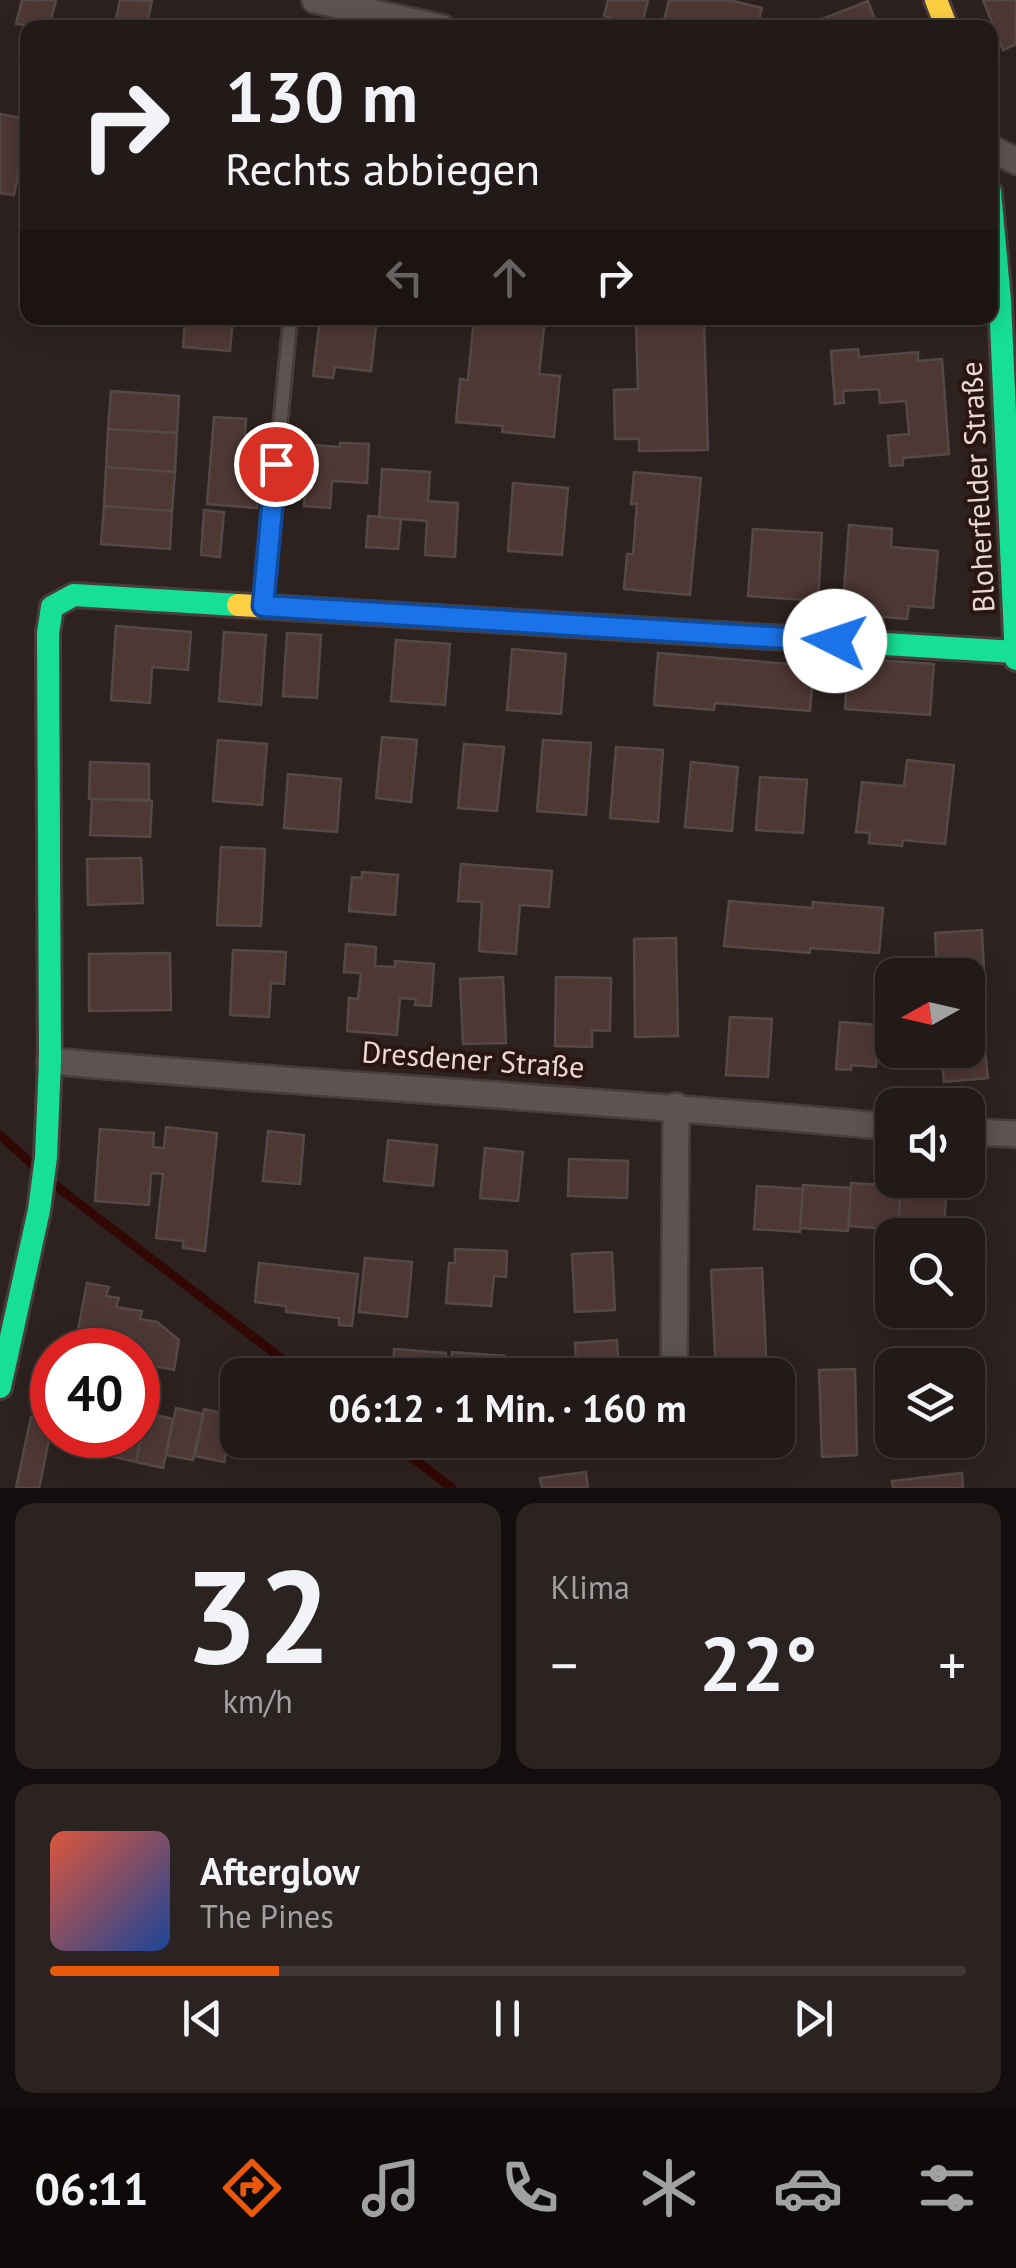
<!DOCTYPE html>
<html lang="de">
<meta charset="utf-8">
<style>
body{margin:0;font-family:"PT Sans",sans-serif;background:#2a2321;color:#f1f3f6;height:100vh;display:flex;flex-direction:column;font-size:38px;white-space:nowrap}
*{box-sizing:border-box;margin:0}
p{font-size:32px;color:#a2a1a2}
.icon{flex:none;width:55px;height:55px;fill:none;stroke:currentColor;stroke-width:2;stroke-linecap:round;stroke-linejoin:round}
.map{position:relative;height:1488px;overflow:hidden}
.panel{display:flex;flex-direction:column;gap:15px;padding:15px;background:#130e0d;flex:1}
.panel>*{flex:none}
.hud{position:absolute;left:20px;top:20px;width:978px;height:305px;border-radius:20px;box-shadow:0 5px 25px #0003,0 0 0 2px #3f3837;background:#221a18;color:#f1f3f6;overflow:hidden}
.needle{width:65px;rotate:262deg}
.tools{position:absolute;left:875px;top:958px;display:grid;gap:20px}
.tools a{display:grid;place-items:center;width:110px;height:110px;border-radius:20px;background:#221a18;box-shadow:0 5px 25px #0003,0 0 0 2px #3f3837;font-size:50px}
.speed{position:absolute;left:30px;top:1328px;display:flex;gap:20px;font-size:50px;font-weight:700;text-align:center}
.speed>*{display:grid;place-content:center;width:130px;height:130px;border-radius:50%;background:#221a18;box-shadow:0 5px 25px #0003,0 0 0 2px #3f3837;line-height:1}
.speed .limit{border:15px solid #d22;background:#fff;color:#111}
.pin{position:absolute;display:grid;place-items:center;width:85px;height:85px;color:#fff;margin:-42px;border:5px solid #fff;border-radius:50%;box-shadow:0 2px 10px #0007}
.me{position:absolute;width:110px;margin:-55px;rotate:274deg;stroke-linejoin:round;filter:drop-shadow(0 0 8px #0008)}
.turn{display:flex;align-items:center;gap:35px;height:210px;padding:0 40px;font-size:45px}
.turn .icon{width:130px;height:130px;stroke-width:2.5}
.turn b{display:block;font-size:70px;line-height:85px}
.lanes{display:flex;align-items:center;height:95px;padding:0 40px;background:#0003;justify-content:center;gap:50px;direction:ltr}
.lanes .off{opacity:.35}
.big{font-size:75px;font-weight:700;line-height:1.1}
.panel .widget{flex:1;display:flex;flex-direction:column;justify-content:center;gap:15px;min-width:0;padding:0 35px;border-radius:20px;background:#2a2321}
.panel .dial{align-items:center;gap:0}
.dial b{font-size:130px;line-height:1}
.song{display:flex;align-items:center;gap:30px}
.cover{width:120px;height:120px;border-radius:15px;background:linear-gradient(135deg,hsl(10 70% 55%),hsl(220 70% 35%))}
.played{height:10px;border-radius:5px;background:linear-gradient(90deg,#ea580c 25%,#3f3837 25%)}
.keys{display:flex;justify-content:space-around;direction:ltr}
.heat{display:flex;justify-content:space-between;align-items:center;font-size:55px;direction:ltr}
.panel .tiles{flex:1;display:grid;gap:15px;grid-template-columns:1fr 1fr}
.widget:last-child{grid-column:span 2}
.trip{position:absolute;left:220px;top:1358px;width:575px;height:100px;border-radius:20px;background:#221a18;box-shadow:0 5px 25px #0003,0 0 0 2px #3f3837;font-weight:700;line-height:100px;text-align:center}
.menu{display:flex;height:160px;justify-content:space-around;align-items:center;background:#0e0a0a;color:#a2a1a2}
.menu .icon{width:70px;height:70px}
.menu .selected{color:#ea580c}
.menu b{font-size:45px;color:#f1f3f6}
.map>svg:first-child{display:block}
</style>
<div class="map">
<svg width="1016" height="1488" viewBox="0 0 1016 1488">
<rect width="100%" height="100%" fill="#2e2220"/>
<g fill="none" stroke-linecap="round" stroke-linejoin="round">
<path stroke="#310803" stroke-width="9" d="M0 1135 36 1168
M51 1182 303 1375
M389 1440 452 1488"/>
</g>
<path fill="#4d3834" stroke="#534947" stroke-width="2.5" d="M22 0H56L49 28 16 24Z
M120 0 152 1 146 28H114Z
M608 0H648L642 25 604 16Z
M669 0H729L762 8 757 28H662Z
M983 0H1016V44L1003 50Z
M868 1 878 28H811L812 23Z
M0 114 28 119V157L22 156 14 195 0 193Z
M185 318H233L230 351 183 347Z
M320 318H377L371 371 335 367 333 378 313 376Z
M474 318H545L539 374 560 376 554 437 502 432 503 426 456 422 460 379 468 380Z
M704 318 708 450 639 451V439H615L614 390 638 389 636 320Z
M858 349 859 357 918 352V361L942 359 949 454 903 458V465L890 466 888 436 909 434 906 401 880 403 879 389 843 391 844 403 835 404 831 351Z
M111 391 179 396 177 433 108 429Z
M214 417 246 419 243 459 261 461 257 508 207 504Z
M108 429 177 433 175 472 106 467Z
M340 443 369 444 367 483 332 481 330 508 304 506 305 473H299L301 444 340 447Z
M106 467 175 472 172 511 104 506Z
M382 469 430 472 428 501 458 503 455 557 425 555 427 521 379 517Z
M634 472 701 478 690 595 624 589 627 554H633L637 504H631Z
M513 483 568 488 562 555 508 551Z
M104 506 172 511 170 549 101 544Z
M204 510 224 512 220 557 201 555Z
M368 516 401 519 398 549 366 547Z
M849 525 892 529 891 547 938 551 933 608 909 606 907 619 871 616 872 605 843 603Z
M753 529 822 533 818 601 748 596Z
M116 626 191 632 188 670 152 667 150 703 111 700Z
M224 632 266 635 261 705 219 701Z
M287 633 321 635 317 698 283 696Z
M396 640 450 644 445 705 391 701Z
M512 649 566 654 561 714 507 710Z
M658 653 814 666 810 711 715 703 714 710 654 705Z
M848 658 934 664 930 715 845 709Z
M382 737 417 740 411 802 376 798Z
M218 740 267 744 262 805 213 801Z
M543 740 591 743 586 815 537 811Z
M464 744 504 747 497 811 458 808Z
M616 747 663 750 658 822 610 818Z
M907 760 954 765 945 844 903 840 902 846 869 843 870 833 856 832 862 782 904 786Z
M90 762 149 764V800L89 799Z
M691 762 738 767 732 831 685 827Z
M288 774 341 779 337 832 284 828Z
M760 777 807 780 803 833 756 830Z
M92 799 152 801 150 837 90 835Z
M221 847 265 849 261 926 217 925Z
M141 858 143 903 88 905 87 859Z
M461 864 552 871 549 907 520 905 516 954 479 951 482 902 458 901Z
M362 872 398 875 395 915 349 911 352 877 362 878Z
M729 901 812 908 813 902 883 908 879 953 810 948V953L724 946Z
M982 930 985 991 968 992V975H937L935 933Z
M676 938 678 1036 635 1037 634 939Z
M346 944 376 947 375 966 395 967V961L434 964 431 1006 415 1005 416 999 400 998 397 1035 347 1031 349 998 358 999 361 973 344 972Z
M233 950 286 952 284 984 271 983 269 1017 230 1015Z
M170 953 171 1010 89 1011V954Z
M503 977 506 1043 463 1044 460 979Z
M556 977 611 978 610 1031 592 1030V1047L555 1046Z
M730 1017 772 1019 768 1077 726 1075Z
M840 1022 879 1025 876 1067 851 1065V1070L836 1069Z
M985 1049 988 1078 944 1082 941 1053Z
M166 1127 217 1133 205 1251 183 1248V1241L156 1238 163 1174 151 1173 149 1205 95 1201 100 1129 154 1133 153 1147 164 1148Z
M268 1131 304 1135 300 1184 263 1181Z
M388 1140 437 1145 433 1186 384 1181Z
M485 1148 523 1152 518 1201 480 1198Z
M569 1159 628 1161 627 1198 568 1196Z
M901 1181 947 1184 944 1228 898 1225Z
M851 1183 901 1186 898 1230 849 1226Z
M803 1185 851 1188 848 1231 800 1228Z
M757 1186 803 1189 800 1232 754 1229Z
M455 1249 507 1251 506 1277 494 1276 491 1306 446 1303 449 1263H455Z
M612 1252 615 1310 575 1312 572 1254Z
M365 1258 412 1262 407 1317 359 1312Z
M259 1263 358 1274 352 1326 339 1325V1318L286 1312V1306L255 1302Z
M762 1268 767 1375H716L711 1270Z
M880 1275H892V1310H967V1317L882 1321Z
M87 1283 109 1287 106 1296 119 1298 116 1307 142 1311 140 1319 157 1322 179 1340 174 1370 138 1363V1350H74Z
M617 1340 619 1375H577L575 1343Z
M394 1349 446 1353 444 1375H393Z
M452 1352 505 1356 504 1375H450Z
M855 1369 857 1455 822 1457 819 1370Z
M968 1401H981L982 1440 898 1443V1440H968Z
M176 1408 203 1414 193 1460 166 1455Z
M204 1409 234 1416 224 1462 195 1456Z
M138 1411 147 1413 136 1462 110 1456 115 1435H138Z
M147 1413 173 1419 163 1468 136 1462Z
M31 1417 52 1422V1426L39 1488H16Z
M84 1435H114L110 1453 82 1447Z
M720 1440H771V1450L720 1453Z
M586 1472 588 1488H542L540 1478Z
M962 1473 963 1488H893L892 1481Z"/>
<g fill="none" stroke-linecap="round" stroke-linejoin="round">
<defs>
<path id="lane" d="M263 604 290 322"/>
<path id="street" d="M315 0 442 28
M990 148 1016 161
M50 1061C330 1086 612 1100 892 1127
M968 1132 1016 1134
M674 1375 676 1106
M650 1441 652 1440"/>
<path id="fast" d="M990 192 1000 301 1016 659
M787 638 1016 652
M0 1387 39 1210 46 1157 50 1061 48 633 52 607 74 595 238 605"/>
<path id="slow" d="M936 0 947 28
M238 605 787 638"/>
</defs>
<use href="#lane" stroke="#483d3b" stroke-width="18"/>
<use href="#street" stroke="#483d3b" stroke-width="30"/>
<use href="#fast" stroke="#483d3b" stroke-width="28"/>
<use href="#slow" stroke="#483d3b" stroke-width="28"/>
<use href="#lane" stroke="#5d5452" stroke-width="12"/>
<use href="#street" stroke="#5d5452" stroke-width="25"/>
<use href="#fast" stroke="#16e098" stroke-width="22"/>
<use href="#slow" stroke="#ffcf43" stroke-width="22"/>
</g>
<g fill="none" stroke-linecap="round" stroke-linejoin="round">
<defs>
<path id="route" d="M276 464 263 606 835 641"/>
</defs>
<use href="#route" stroke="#114b97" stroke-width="25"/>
<use href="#route" stroke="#1a73e8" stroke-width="18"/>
</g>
<g text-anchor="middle" stroke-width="8" stroke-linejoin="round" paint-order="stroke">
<g font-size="30" fill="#e8d9d5" stroke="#2a1611">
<text transform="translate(978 487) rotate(-93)" y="10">Bloherfelder Straße</text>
<text transform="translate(473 1060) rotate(4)" y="10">Dresdener Straße</text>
</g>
</g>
</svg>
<div class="tools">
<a><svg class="needle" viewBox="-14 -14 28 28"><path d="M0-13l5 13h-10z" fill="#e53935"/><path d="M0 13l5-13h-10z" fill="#a2a1a2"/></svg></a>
<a><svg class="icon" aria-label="sound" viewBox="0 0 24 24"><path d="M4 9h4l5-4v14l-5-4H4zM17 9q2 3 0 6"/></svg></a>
<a><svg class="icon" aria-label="search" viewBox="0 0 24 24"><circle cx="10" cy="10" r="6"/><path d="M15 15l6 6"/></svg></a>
<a><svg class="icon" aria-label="layers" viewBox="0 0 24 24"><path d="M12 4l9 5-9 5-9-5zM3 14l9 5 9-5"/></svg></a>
</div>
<div class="speed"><div class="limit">40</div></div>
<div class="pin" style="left:276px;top:464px;background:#d93025"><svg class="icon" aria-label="arrive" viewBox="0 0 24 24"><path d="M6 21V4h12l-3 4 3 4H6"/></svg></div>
<svg class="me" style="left:835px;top:641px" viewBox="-20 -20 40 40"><circle r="19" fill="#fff"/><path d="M0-13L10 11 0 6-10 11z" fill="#1a73e8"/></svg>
<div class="trip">06:12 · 1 Min. · 160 m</div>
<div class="hud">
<div class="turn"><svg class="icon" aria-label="right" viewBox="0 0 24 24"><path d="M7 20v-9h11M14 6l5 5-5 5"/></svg><div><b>130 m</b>Rechts abbiegen</div></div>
<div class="lanes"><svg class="icon off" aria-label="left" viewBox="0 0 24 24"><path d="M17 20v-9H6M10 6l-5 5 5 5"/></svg><svg class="icon off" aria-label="ahead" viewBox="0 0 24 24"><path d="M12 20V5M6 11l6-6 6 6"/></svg><svg class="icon" aria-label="right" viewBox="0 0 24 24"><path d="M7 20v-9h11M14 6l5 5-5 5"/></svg></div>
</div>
</div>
<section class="panel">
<div class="tiles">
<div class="widget dial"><b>32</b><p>km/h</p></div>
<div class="widget"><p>Klima</p>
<div class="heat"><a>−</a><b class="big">22°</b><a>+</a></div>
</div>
<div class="widget">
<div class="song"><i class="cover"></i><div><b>Afterglow</b><p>The Pines</p></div></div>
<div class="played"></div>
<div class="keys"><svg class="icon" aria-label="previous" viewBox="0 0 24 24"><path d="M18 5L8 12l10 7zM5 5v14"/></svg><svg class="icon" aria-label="pause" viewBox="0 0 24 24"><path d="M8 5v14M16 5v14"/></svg><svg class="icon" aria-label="next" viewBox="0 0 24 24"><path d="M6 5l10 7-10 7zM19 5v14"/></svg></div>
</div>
</div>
</section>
<nav class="menu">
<b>06:11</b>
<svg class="icon selected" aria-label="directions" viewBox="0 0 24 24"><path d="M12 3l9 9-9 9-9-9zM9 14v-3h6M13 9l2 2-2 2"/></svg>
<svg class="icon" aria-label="music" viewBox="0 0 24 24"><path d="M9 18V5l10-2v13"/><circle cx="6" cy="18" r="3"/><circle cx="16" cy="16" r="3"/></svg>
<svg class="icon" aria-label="phone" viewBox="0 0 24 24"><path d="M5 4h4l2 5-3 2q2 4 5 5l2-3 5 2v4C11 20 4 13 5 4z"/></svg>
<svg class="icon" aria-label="climate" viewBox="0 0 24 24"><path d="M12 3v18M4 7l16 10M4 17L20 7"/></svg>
<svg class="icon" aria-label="car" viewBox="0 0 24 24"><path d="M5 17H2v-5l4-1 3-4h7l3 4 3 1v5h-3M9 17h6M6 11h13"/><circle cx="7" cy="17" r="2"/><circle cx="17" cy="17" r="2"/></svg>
<svg class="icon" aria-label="filters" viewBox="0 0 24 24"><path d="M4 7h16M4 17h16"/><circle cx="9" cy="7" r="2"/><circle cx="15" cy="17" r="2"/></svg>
</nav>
